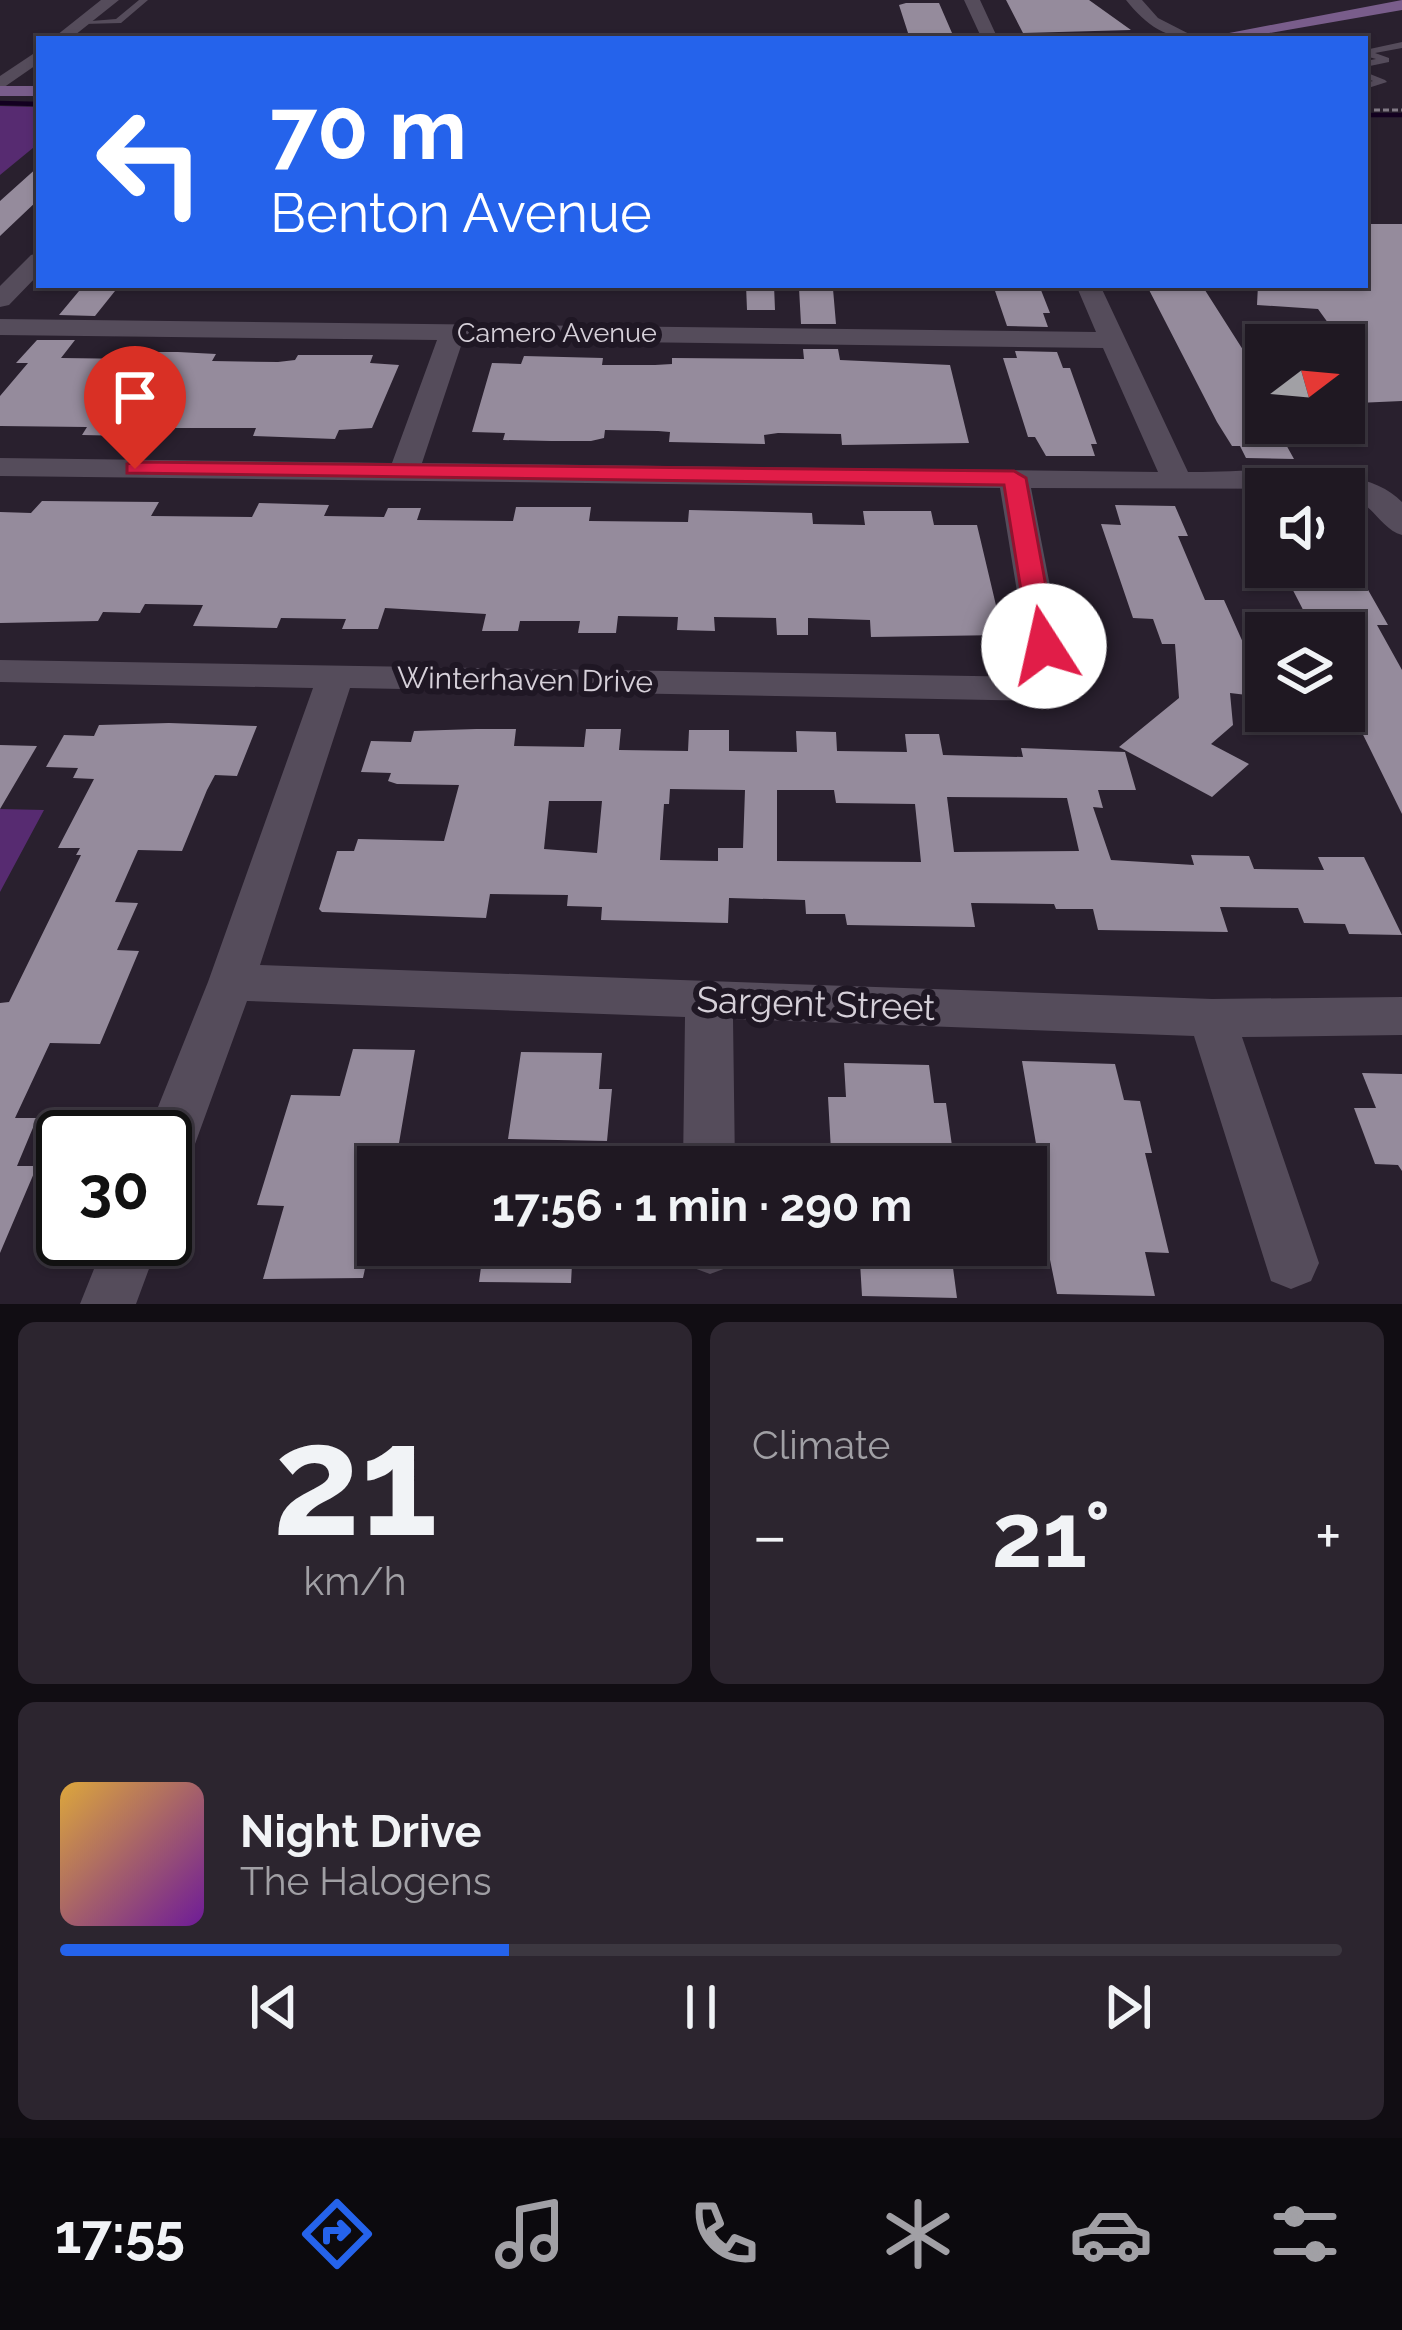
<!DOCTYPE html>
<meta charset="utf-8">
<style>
body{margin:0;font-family:Raleway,sans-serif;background:#2c252f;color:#f1f3f6;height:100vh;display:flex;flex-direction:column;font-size:45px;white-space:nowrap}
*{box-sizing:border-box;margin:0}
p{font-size:39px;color:#a1a0a5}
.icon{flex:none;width:66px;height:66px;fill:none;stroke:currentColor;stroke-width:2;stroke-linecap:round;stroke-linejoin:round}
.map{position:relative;height:1304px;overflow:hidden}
.details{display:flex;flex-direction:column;gap:18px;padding:18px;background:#110d13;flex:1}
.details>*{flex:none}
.guide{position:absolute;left:36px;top:36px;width:1332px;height:252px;border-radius:0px;box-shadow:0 3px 9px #0004,0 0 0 3px #3c3740;background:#2563eb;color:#fff;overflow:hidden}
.needle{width:78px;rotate:74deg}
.buttons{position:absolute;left:1245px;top:324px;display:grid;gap:24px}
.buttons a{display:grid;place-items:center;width:120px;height:120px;border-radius:0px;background:#1f1822;box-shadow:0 3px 9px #0004,0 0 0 3px #3c3740;font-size:60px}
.speed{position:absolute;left:36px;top:1110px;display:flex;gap:24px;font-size:60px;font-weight:700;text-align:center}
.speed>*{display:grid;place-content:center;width:156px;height:156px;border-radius:50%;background:#1f1822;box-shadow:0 3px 9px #0004,0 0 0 3px #3c3740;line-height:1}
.speed .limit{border:6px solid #111;border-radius:18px;background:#fff;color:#111}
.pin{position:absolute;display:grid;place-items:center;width:102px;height:102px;color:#fff;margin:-123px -51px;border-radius:50% 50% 50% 0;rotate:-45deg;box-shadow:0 0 12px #0007}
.pin .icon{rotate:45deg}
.me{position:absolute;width:132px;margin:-66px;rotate:350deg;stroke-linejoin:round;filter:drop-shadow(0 0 9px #0008)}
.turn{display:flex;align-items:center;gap:42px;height:252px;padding:0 36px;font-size:54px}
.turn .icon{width:156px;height:156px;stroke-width:2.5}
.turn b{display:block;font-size:84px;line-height:102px}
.big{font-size:90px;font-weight:700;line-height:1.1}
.details .widget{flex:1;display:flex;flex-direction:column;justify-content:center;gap:18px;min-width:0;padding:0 42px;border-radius:18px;background:#2c252f}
.details .dial{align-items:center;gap:0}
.dial b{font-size:156px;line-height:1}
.song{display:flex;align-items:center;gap:36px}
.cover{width:144px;height:144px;border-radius:18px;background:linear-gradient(135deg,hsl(40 70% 55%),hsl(280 70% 35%))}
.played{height:12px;border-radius:6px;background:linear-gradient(90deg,#2563eb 35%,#3c3740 35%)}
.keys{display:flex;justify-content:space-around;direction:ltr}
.heat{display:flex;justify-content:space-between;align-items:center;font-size:66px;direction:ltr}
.details .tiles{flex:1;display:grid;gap:18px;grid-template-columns:1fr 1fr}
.widget:last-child{grid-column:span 2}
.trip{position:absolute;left:357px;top:1146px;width:690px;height:120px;border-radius:0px;background:#1f1822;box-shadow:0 3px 9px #0004,0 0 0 3px #3c3740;font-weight:700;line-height:120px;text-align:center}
.tab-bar{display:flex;height:192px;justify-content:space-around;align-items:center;background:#0c0a0e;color:#a1a0a5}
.tab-bar .icon{width:84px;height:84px}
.tab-bar .on{color:#2563eb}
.tab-bar b{font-size:54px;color:#f1f3f6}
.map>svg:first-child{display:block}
</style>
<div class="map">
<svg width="1402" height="1304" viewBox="0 0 1402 1304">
<rect width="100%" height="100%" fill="#29202e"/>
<path fill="#572b71" d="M0 106 39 107V143L0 175Z
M0 809 44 810 0 892Z"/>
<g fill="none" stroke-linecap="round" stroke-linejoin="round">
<path stroke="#130020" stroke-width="4.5" d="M0 103 39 104
M1365 115H1402"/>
</g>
<path fill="#958b9c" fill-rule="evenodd" d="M1006 0H1089L1131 30 1023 33Z
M906 3H939L952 33 909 36 899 5Z
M39 166V199L0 236V201Z
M1365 224H1402V401L1357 403 1344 386V345L1318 309 1257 305 1258 285H1365Z
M84 285 119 286 95 316 59 315Z
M746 285H774L775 310H747Z
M993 285H1039L1050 313H1043L1048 327 1007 326Z
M1192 285 1203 287 1266 386 1256 389 1266 408V423H1274L1294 459 1246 458 1240 446H1232L1217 422 1147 286Z
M799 288 833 289 836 324H801Z
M37 340H75L61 358 137 359 142 352H178L216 354 212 361 278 362 295 360 298 355H373L370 363 399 365 372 428 339 430 335 439 253 436 256 428H172L165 437 130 436 82 435 87 427 0 426V396L28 363H16Z
M803 349H838L840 360 950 365 969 443 842 445 841 434 778 433 764 435 765 444 669 442 670 432 658 431 605 430 604 438 591 441H551L503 440 505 433 472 432 492 363 521 364 524 356 603 358 602 365H655L672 364V358L804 359Z
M1015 351 1057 352 1063 368H1070L1097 444H1091L1095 456H1046L1035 437H1028L1003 358H1017Z
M42 501 159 502 151 516 252 517 259 503 329 505 324 516 384 517 388 508H421L417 520 513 521 516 507H591L589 521 688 522 689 510 812 513 813 524 865 525 863 511H931L934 525H977L1003 635 871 637 870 620 808 618V635H777L776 618 714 617 715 631 677 630 678 617 618 616 616 633H578L580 621H520L518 631H482L486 614 385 608 378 629H342L346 619 281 618 277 628 193 626 203 605 145 604 140 613 103 612 98 621 0 623V512L31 513Z
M1115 505 1175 506 1188 536H1178L1205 600H1224L1249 656 1258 657 1264 697 1230 693 1233 725 1211 744 1249 764 1212 797 1119 747 1179 698 1175 644H1162L1153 619 1133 618 1101 524 1121 525Z
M1281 567H1355L1388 625H1377L1402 670V814L1344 696V633H1315Z
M169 723 257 726 237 776 215 775 207 790 182 851 138 850 115 902 138 903 117 950 139 951 100 1044 50 1043 15 1118H37L17 1166H37L0 1253V1003L9 1002 81 855H76L80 848H58L94 779 73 778 78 768 46 767 64 735 94 736 99 725Z
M476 729H516L514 746 584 747 586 729H621L619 750 688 751 689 730H729V751L797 752 796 731 836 732 837 751 907 752 905 734H939L943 755 1023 757 1021 748 1125 752 1136 790H1098L1103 808 1093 807 1111 860 1194 865 1191 855 1249 856 1254 869 1324 870 1318 857H1364L1402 935 1349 934 1345 924 1304 923 1298 908 1220 907 1228 932 1098 930 1093 909H1056L1054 904 971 903 975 927 847 925 845 914H806L805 900 729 898 728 923 601 920 602 907 567 906 568 895 490 894 486 918 322 912 319 909 337 851H354L358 839 444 841 459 785 397 784 388 781 391 773 361 772 371 741 411 742 414 731ZM670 789 745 790 743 848H718V861L660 860 664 804H669ZM777 790H834L836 803 915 804 921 862 777 861ZM947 797 1067 798 1079 851 954 852ZM549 801H602L597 853 544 849Z
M0 745 37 746 0 809Z
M353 1049 415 1050 399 1143H392L387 1167H378V1209L363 1278 263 1279 284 1206 257 1205 291 1095 340 1096Z
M521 1052 602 1053 599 1089H612L607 1141 508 1139Z
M1022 1061 1115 1064 1124 1100 1140 1101 1152 1153H1145L1169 1253 1145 1252 1155 1296 1057 1294 1036 1191H1044Z
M844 1063 929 1065 934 1103H946L953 1153 831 1151 828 1097H846Z
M1362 1073 1402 1074V1171L1398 1165 1375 1164 1354 1108H1376Z
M484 1245H573L571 1283 479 1282Z
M859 1245H950L957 1298 862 1296Z"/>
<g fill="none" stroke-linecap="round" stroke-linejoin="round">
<path stroke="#807984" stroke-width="3" stroke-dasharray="6 3" stroke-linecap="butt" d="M1365 110H1402"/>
<path fill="#554c5b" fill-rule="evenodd" d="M139 0H148L121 23 83 24 79 22 116 19Z
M1314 36 1317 39H1305L1306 37Z
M1402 42V48L1375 53 1389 58V62L1365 67V61L1376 59 1365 56V50Z
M1365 72 1385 80 1387 82 1365 89V83L1373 81 1365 78Z"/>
<path fill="#554c5b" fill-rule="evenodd" d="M101 0H119L70 39H52Z
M964 0H980L998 39H982Z
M1126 0H1142L1158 18 1199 39C1166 39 1147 26 1126 0Z
M39 50V63L0 90V76Z
M39 253V274L9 305 0 307V286L31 255Z
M1076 285H1100L1188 472C1246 473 1360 458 1402 502V535C1380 529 1373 502 1344 493V489L1031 488 1070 689 1064 697 1051 701 350 688 260 965 1212 999 1402 997V1035L1242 1037 1319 1263 1311 1281 1291 1289 1271 1281 1194 1036 733 1019 735 1167H683L685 1017 247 1001 191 1155 183 1171 165 1177V1137H146L208 982 313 688 0 682V660L1031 677 1000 488 0 476V458L392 463 437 340 0 335V319L1096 332ZM463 340 1103 348 1158 472 422 463Z
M106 1239H160L136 1304H80Z
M683 1245H737L729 1267 710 1274 691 1267Z"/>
<path fill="#795d8b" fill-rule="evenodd" d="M1402 0V10L1235 39H1198Z
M0 86H39V96H0Z"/>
</g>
<path fill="#e11d48" stroke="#92132f" stroke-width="3" d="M135 462 1014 471 1026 478 1057 646 1044 655 1030 646 1004 485 127 473V464Z"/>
<g text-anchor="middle" stroke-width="12" stroke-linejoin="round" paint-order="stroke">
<g font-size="27" fill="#d6d0d9" stroke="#1f1724">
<text x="557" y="342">Camero Avenue</text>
</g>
<g font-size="30" fill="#d6d0d9" stroke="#1f1724">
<text transform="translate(525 680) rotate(1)" y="10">Winterhaven Drive</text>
</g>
<g font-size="36" fill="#d6d0d9" stroke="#1f1724">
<text transform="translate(816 1003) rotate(2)" y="13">Sargent Street</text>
</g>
</g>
</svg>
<div class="buttons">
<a><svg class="needle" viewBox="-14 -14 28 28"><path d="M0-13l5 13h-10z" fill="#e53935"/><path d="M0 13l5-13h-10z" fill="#a1a0a5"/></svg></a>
<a><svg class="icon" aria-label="sound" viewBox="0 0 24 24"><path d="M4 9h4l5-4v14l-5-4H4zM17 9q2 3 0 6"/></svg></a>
<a><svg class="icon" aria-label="layers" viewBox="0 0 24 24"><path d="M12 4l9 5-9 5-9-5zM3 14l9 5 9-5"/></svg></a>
</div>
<div class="speed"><div class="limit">30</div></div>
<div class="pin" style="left:135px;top:469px;background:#d93025"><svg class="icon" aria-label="arrive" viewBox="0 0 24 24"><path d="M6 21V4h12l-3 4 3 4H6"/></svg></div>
<svg class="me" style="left:1044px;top:646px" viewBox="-20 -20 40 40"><circle r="19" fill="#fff"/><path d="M0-13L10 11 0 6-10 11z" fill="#e11d48"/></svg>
<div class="trip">17:56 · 1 min · 290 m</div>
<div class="guide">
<div class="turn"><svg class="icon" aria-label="left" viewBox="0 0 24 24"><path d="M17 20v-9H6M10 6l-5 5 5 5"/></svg><div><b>70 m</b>Benton Avenue</div></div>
</div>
</div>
<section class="details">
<div class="tiles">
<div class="widget dial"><b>21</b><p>km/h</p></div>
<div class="widget"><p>Climate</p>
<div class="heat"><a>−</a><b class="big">21°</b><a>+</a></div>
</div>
<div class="widget">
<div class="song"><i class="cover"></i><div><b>Night Drive</b><p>The Halogens</p></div></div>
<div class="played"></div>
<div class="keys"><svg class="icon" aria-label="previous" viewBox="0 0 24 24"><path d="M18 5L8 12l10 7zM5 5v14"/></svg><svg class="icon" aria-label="pause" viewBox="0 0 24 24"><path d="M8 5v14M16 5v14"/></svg><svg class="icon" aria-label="next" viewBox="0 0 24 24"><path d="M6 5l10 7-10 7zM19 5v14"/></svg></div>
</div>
</div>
</section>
<nav class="tab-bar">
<b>17:55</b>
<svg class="icon on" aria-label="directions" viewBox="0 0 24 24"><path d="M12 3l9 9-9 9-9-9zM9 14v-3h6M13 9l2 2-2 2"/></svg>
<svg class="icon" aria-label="music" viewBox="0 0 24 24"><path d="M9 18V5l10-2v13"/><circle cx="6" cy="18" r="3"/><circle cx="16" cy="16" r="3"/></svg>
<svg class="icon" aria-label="phone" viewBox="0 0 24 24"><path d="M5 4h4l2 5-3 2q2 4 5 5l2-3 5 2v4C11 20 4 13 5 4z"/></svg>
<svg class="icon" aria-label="climate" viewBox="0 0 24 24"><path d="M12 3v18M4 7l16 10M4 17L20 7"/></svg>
<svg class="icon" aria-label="car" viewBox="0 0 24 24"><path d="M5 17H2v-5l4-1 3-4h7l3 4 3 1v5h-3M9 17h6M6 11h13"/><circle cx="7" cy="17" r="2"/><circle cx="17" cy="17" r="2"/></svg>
<svg class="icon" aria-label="filters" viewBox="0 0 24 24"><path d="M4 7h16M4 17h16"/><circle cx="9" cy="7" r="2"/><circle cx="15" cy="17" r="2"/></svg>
</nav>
